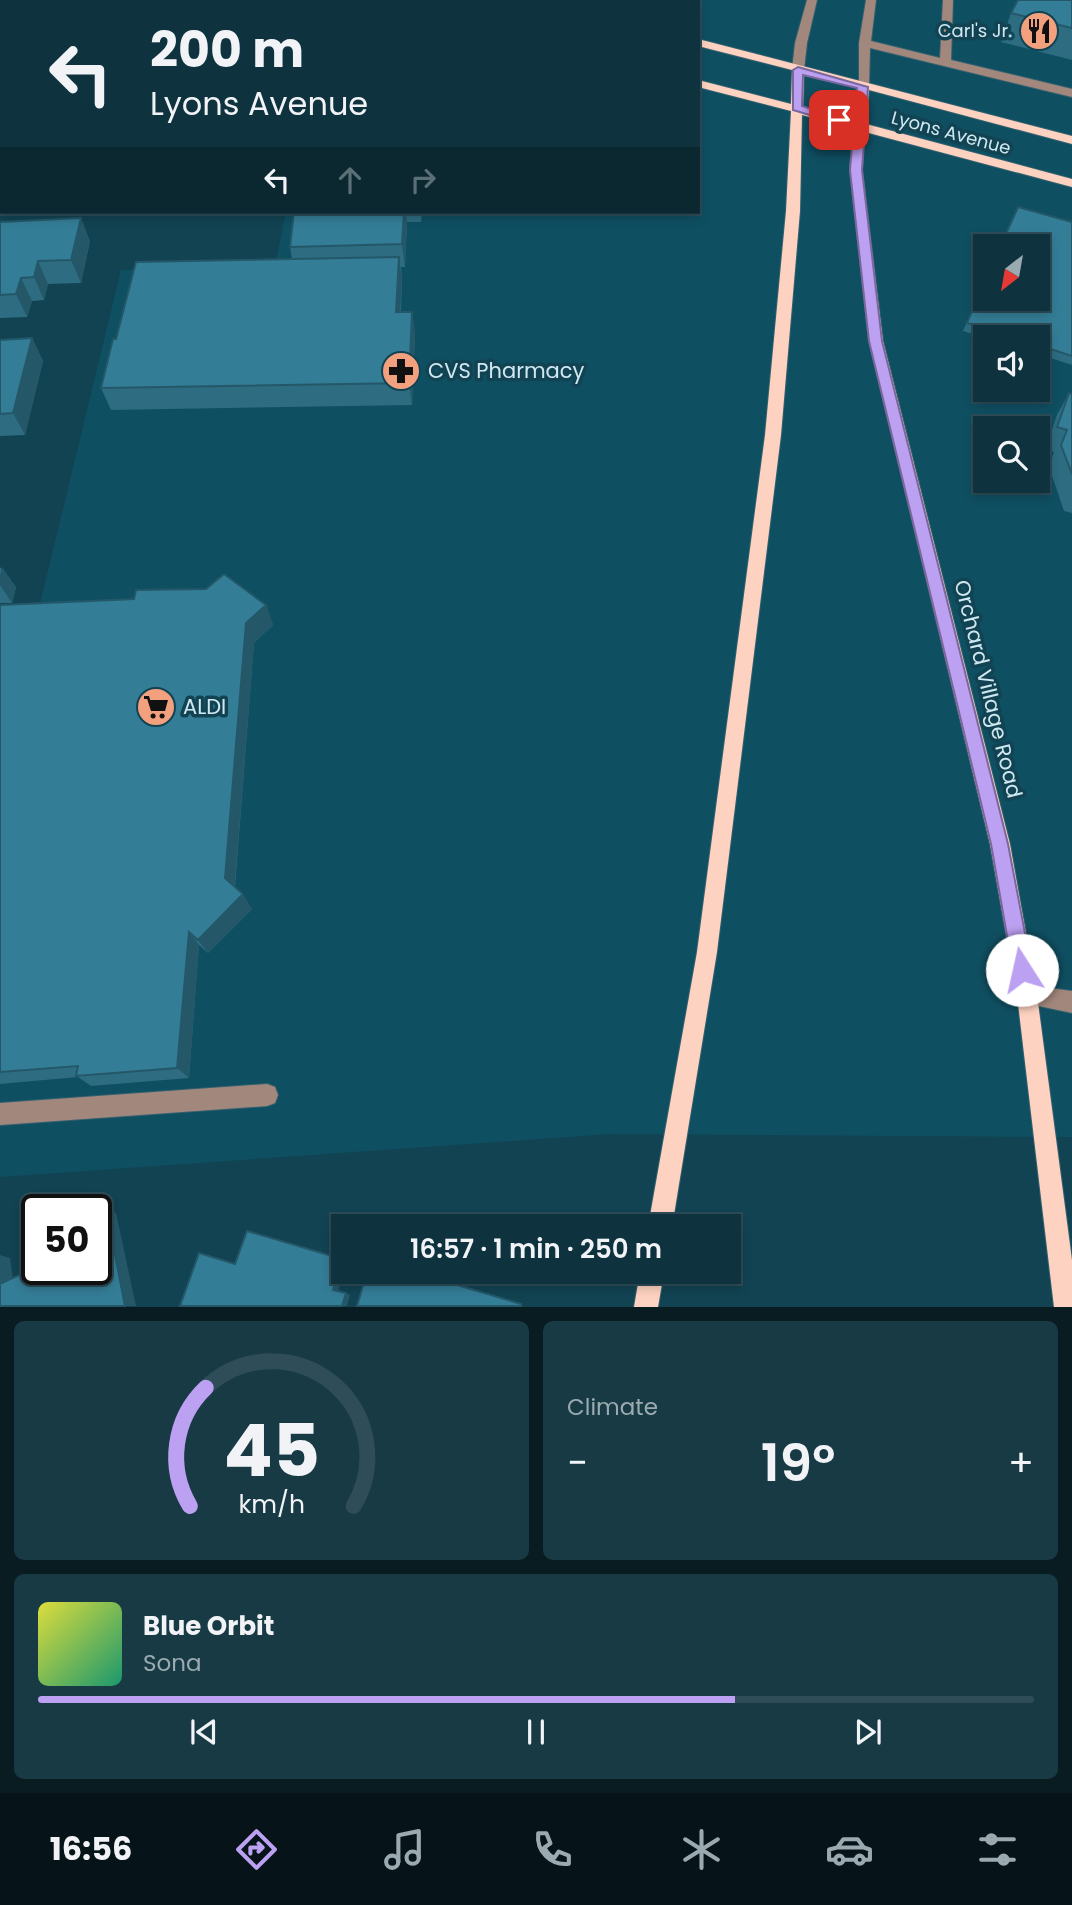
<!DOCTYPE html>
<meta charset="utf-8">
<style>
body{margin:0;font-family:Poppins,sans-serif;background:#173a45;color:#f1f3f6;height:100vh;display:flex;flex-direction:column;font-size:26px;white-space:nowrap}
*{box-sizing:border-box;margin:0}
p{font-size:23px;color:#9baab0}
.icon{flex:none;width:38px;height:38px;fill:none;stroke:currentColor;stroke-width:2;stroke-linecap:round;stroke-linejoin:round}
.map{position:relative;height:1307px;overflow:hidden}
.details{display:flex;flex-direction:column;gap:14px;padding:14px;background:#081c22;flex:1}
.details>*{flex:none}
.hud{position:absolute;left:0px;top:0px;width:700px;height:214px;box-shadow:0 4px 10px #0003,0 0 0 2px #2e4d58;background:#0e323e;color:#f1f3f6;overflow:hidden}
.needle{width:46px;rotate:211deg}
.tools{position:absolute;left:973px;top:234px;display:grid;gap:14px}
.tools a{display:grid;place-items:center;width:77px;height:77px;border-radius:0px;background:#0e323e;box-shadow:0 4px 10px #0003,0 0 0 2px #2e4d58;font-size:35px}
.speed{position:absolute;left:21px;top:1194px;display:flex;gap:14px;font-size:35px;font-weight:700;text-align:center}
.speed>*{display:grid;place-content:center;width:91px;height:91px;border-radius:50%;background:#0e323e;box-shadow:0 4px 10px #0003,0 0 0 2px #2e4d58;line-height:1}
.speed .limit{border:4px solid #111;border-radius:10px;background:#fff;color:#111}
.pin{position:absolute;display:grid;place-items:center;width:60px;height:60px;color:#fff;margin:-30px;border-radius:14px;box-shadow:0 4px 10px #0006}
.me{position:absolute;width:77px;margin:-38px;rotate:350deg;stroke-linejoin:round;filter:drop-shadow(0 0 5px #0008)}
.turn{display:flex;align-items:center;gap:24px;height:147px;padding:0 35px;font-size:32px}
.turn .icon{width:91px;height:91px;stroke-width:2.5}
.turn b{display:block;font-size:49px;line-height:60px}
.lanes{display:flex;align-items:center;height:66px;padding:0 35px;background:#0003;justify-content:center;gap:35px;direction:ltr}
.lanes .off{opacity:.35}
.big{font-size:52px;font-weight:600;line-height:1.1}
.details .card{flex:1;display:flex;flex-direction:column;justify-content:center;gap:10px;min-width:0;padding:0 24px;border-radius:10px;background:#173a45}
.details .dial{align-items:center;gap:0}
.dial svg{height:182px;overflow:visible;fill:none;stroke:#2e4d58;stroke-width:7;stroke-linecap:round;text-anchor:middle}
.dial text{fill:#f1f3f6;stroke:none}
.song{display:flex;align-items:center;gap:21px}
.cover{width:84px;height:84px;border-radius:10px;background:linear-gradient(135deg,hsl(60 70% 55%),hsl(160 70% 35%))}
.played{height:7px;border-radius:4px;background:linear-gradient(90deg,#bca0f2 70%,#2e4d58 70%)}
.keys{display:flex;justify-content:space-around;direction:ltr}
.heat{display:flex;justify-content:space-between;align-items:center;font-size:38px;direction:ltr}
.details .tiles{flex:1;display:grid;gap:14px;grid-template-columns:1fr 1fr}
.card:last-child{grid-column:span 2}
.trip{position:absolute;left:331px;top:1214px;width:410px;height:70px;border-radius:0px;background:#0e323e;box-shadow:0 4px 10px #0003,0 0 0 2px #2e4d58;font-weight:600;line-height:70px;text-align:center}
.tab-bar{display:flex;height:112px;justify-content:space-around;align-items:center;background:#061419;color:#9baab0}
.tab-bar .icon{width:49px;height:49px}
.tab-bar .active{color:#bca0f2}
.tab-bar b{font-size:32px;color:#f1f3f6}
.map>svg:first-child{display:block}
</style>
<div class="map">
<svg width="1072" height="1307" viewBox="0 0 1072 1307">
<rect width="100%" height="100%" fill="#124353"/>
<path fill="#0f4f62" fill-rule="evenodd" d="M687 0H1016L1072 13V1137L610 1134 0 1177V615L38 612 121 270 274 271 286 212H698V2ZM985 247H1038V299H985ZM985 338H1038V390H985ZM985 429H1038V481H985Z"/>
<g fill="none" stroke-linecap="round" stroke-linejoin="round">
<defs>
<path id="minor" d="M807 0H817L807 43 804 70 798 73 792 70 795 43Z
M866 0H876L871 41 940 58 943 0H953L951 60 1072 89V97L870 48 869 87 859 89V43Z
M1027 985 1072 991V1013L1020 1002 1017 995 1020 988Z
M267 1084 275 1087 278 1095 275 1103 267 1106 0 1125V1103Z"/>
<path id="major" d="M386 0H401L402 2H387Z
M532 0H547L548 2H533Z
M698 39 1072 136V144L869 90 866 124 1072 179V187L865 132 862 170 883 341 1010 844 1037 995 1072 1260V1307H1054L1017 995 990 844 869 341 850 170 853 128 802 115 800 211 781 435 717 952 672 1227H648L697 952 765 435 786 211 791 111 698 87V80L791 104 792 70 698 46ZM804 73 857 87 854 121 803 107Z
M640 1272H664L658 1307H634Z"/>
</defs>
<use href="#minor" stroke="#34616f" stroke-width="2"/>
<use href="#major" stroke="#34616f" stroke-width="2"/>
<use href="#minor" fill="#a2877c" fill-rule="evenodd"/>
<use href="#major" fill="#fed2c0" fill-rule="evenodd"/>
</g>
<path fill="#2d6c81" d="M0 0H48L46 2H2V33L0 32Z
M103 0H289V2H102Z
M1072 0V60L1001 42 1011 13Z
M294 212H422L421 222H407L405 267H401L402 280 401 312H412L415 335 412 405 111 410 101 388 116 339 292 259 290 247Z
M0 222 90 241 81 283 48 284 44 300 32 301 27 317 0 318Z
M1072 222V365L1038 354V338H985L963 331 985 280Z
M32 338 43 361 25 435 0 436V340Z
M1069 393 1072 394V513L1064 511 1049 467 1054 452 1045 449 1057 415Z
M0 567 16 587 12 603H0Z
M0 605H266L273 625 254 643 235 887 252 909 208 953 199 945 189 1078 91 1086 78 1077 0 1084Z"/>
<path fill="#245869" d="M19 0H48L46 2H16Z
M152 0H171V2H149Z
M266 0H289V2H264Z
M404 212H406L407 222 405 267 402 244Z
M81 218 90 241 81 283 71 260Z
M399 257 402 280 399 335 396 312Z
M38 261 48 284 44 300 34 277Z
M21 278 32 301 27 317 16 294Z
M412 312 415 335 412 405 409 383Z
M32 338 43 361 25 435 13 413Z
M2 567 16 587 12 603 0 585V576Z
M266 605 273 625 254 643 234 893 225 878 246 623Z
M243 894 252 909 208 953 198 940Z
M189 932 199 945 189 1078 177 1068Z
M106 1209 116 1213 136 1306H125Z
M0 1255 10 1258 14 1286 0 1284Z
M342 1259 343 1272H344L338 1292 333 1290Z
M456 1272H459L456 1286 454 1284Z
M346 1293 350 1295 347 1306H342Z"/>
<path fill="#347d96" stroke="#245869" stroke-width="2" d="M0 0H19L16 2H2V8L0 7Z
M103 0H152L149 2H105L102 1Z
M209 0H266L264 2H213V1Z
M1018 0H1072V28L1011 13Z
M1018 207 1072 222V356L1038 345V338H1015L967 323 985 280V299H1038V247H1000Z
M294 212H404L402 244 290 247Z
M81 218 71 260 38 261 34 277 21 278 16 294 0 295V222Z
M399 257 396 312H412L409 383 101 388 113 339H116L136 262Z
M32 338 13 413 0 414V340Z
M1069 393 1072 394V474L1061 445 1067 430 1057 427Z
M224 574 266 605 246 623 225 878 243 894 198 940 189 932 177 1068 76 1076 78 1066 0 1072V605L134 599 136 590 206 589Z
M106 1209 125 1306H0V1282V1284L37 1267V1269H96V1213Z
M382 1222 396 1227H381Z
M247 1231 342 1259 333 1290 346 1293 342 1306H180L199 1253 235 1264Z
M367 1272H456L454 1284 521 1304V1306H357Z"/>
<path fill="#bca0f2" stroke="#7a689d" stroke-width="2" d="M798 67 868 87 862 170 882 341 1008 844 1032 970 1029 976 1022 979 1016 976 1013 970 991 844 869 341 850 170 857 88 803 75 802 106 845 120 839 124 793 110V70Z"/>
<defs>
<symbol id="restaurant-disc" viewBox="-11 -11 22 22"><circle r="9.5" fill="#f2a07e" stroke="#124353"/><path d="M-5-6h1v4h1v-4h1v4h1v-4h1v5L-1.5 .5V6h-2V.5L-5-1ZM5-6V6H3V1.5H1.5Q1.5-4 5-6Z" fill="#111"/></symbol>
<symbol id="pharmacy-disc" viewBox="-11 -11 22 22"><circle r="9.5" fill="#f2a07e" stroke="#124353"/><path d="M-2-6h4v4h4v4h-4v4h-4v-4h-4v-4h4Z" fill="#111"/></symbol>
<symbol id="supermarket-disc" viewBox="-11 -11 22 22"><circle r="9.5" fill="#f2a07e" stroke="#124353"/><path d="M-6-5.5h2.5l.6 2H6L4.5 2H-2.5L-4.4-4H-6ZM-1.5 3.2a1.3 1.3 0 1 0 .1 0ZM3 3.2a1.3 1.3 0 1 0 .1 0Z" fill="#111"/></symbol>
</defs>
<g fill-rule="evenodd">
<use href="#restaurant-disc" x="1017" y="9" width="44" height="44"/>
<use href="#pharmacy-disc" x="379" y="349" width="44" height="44"/>
<use href="#supermarket-disc" x="134" y="685" width="44" height="44"/>
</g>
<g text-anchor="middle" stroke-width="7" stroke-linejoin="round" paint-order="stroke">
<g font-size="18" fill="#d0e8f1" stroke="#124353" text-anchor="end">
<text x="1012" y="37">Carl's Jr.</text>
</g>
<g font-size="18" fill="#d0e8f1" stroke="#124353">
<text transform="translate(951 133) rotate(15)" y="6">Lyons Avenue</text>
</g>
<g font-size="21" fill="#d0e8f1" stroke="#124353" text-anchor="start">
<text x="428" y="378">CVS Pharmacy</text>
<text x="183" y="714">ALDI</text>
</g>
<g font-size="21" fill="#d0e8f1" stroke="#124353">
<text transform="translate(988 689) rotate(76)" y="7">Orchard Village Road</text>
</g>
</g>
</svg>
<div class="tools">
<a><svg class="needle" viewBox="-14 -14 28 28"><path d="M0-13l5 13h-10z" fill="#e53935"/><path d="M0 13l5-13h-10z" fill="#9baab0"/></svg></a>
<a><svg class="icon" aria-label="sound" viewBox="0 0 24 24"><path d="M4 9h4l5-4v14l-5-4H4zM17 9q2 3 0 6"/></svg></a>
<a><svg class="icon" aria-label="search" viewBox="0 0 24 24"><circle cx="10" cy="10" r="6"/><path d="M15 15l6 6"/></svg></a>
</div>
<div class="speed"><div class="limit">50</div></div>
<div class="pin" style="left:839px;top:120px;background:#d93025"><svg class="icon" aria-label="arrive" viewBox="0 0 24 24"><path d="M6 21V4h12l-3 4 3 4H6"/></svg></div>
<svg class="me" style="left:1022px;top:970px" viewBox="-20 -20 40 40"><circle r="19" fill="#fff"/><path d="M0-13L10 11 0 6-10 11z" fill="#bca0f2"/></svg>
<div class="trip">16:57 · 1 min · 250 m</div>
<div class="hud">
<div class="turn"><svg class="icon" aria-label="left" viewBox="0 0 24 24"><path d="M17 20v-9H6M10 6l-5 5 5 5"/></svg><div><b>200 m</b>Lyons Avenue</div></div>
<div class="lanes"><svg class="icon" aria-label="left" viewBox="0 0 24 24"><path d="M17 20v-9H6M10 6l-5 5 5 5"/></svg><svg class="icon off" aria-label="ahead" viewBox="0 0 24 24"><path d="M12 20V5M6 11l6-6 6 6"/></svg><svg class="icon off" aria-label="right" viewBox="0 0 24 24"><path d="M7 20v-9h11M14 6l5 5-5 5"/></svg></div>
</div>
</div>
<section class="details">
<div class="tiles">
<div class="card dial"><svg viewBox="0 0 100 80">
<path d="M14 69A42 42 0 1 1 86 69"/>
<path d="M14 69A42 42 0 0 1 21 17" stroke="#bca0f2"/>
<text x="50" y="56" font-size="32" font-weight="700">45</text>
<text x="50" y="72" font-size="11">km/h</text>
</svg></div>
<div class="card"><p>Climate</p>
<div class="heat"><a>−</a><b class="big">19°</b><a>+</a></div>
</div>
<div class="card">
<div class="song"><i class="cover"></i><div><b>Blue Orbit</b><p>Sona</p></div></div>
<div class="played"></div>
<div class="keys"><svg class="icon" aria-label="previous" viewBox="0 0 24 24"><path d="M18 5L8 12l10 7zM5 5v14"/></svg><svg class="icon" aria-label="pause" viewBox="0 0 24 24"><path d="M8 5v14M16 5v14"/></svg><svg class="icon" aria-label="next" viewBox="0 0 24 24"><path d="M6 5l10 7-10 7zM19 5v14"/></svg></div>
</div>
</div>
</section>
<nav class="tab-bar">
<b>16:56</b>
<svg class="icon active" aria-label="directions" viewBox="0 0 24 24"><path d="M12 3l9 9-9 9-9-9zM9 14v-3h6M13 9l2 2-2 2"/></svg>
<svg class="icon" aria-label="music" viewBox="0 0 24 24"><path d="M9 18V5l10-2v13"/><circle cx="6" cy="18" r="3"/><circle cx="16" cy="16" r="3"/></svg>
<svg class="icon" aria-label="phone" viewBox="0 0 24 24"><path d="M5 4h4l2 5-3 2q2 4 5 5l2-3 5 2v4C11 20 4 13 5 4z"/></svg>
<svg class="icon" aria-label="climate" viewBox="0 0 24 24"><path d="M12 3v18M4 7l16 10M4 17L20 7"/></svg>
<svg class="icon" aria-label="car" viewBox="0 0 24 24"><path d="M5 17H2v-5l4-1 3-4h7l3 4 3 1v5h-3M9 17h6M6 11h13"/><circle cx="7" cy="17" r="2"/><circle cx="17" cy="17" r="2"/></svg>
<svg class="icon" aria-label="filters" viewBox="0 0 24 24"><path d="M4 7h16M4 17h16"/><circle cx="9" cy="7" r="2"/><circle cx="15" cy="17" r="2"/></svg>
</nav>
